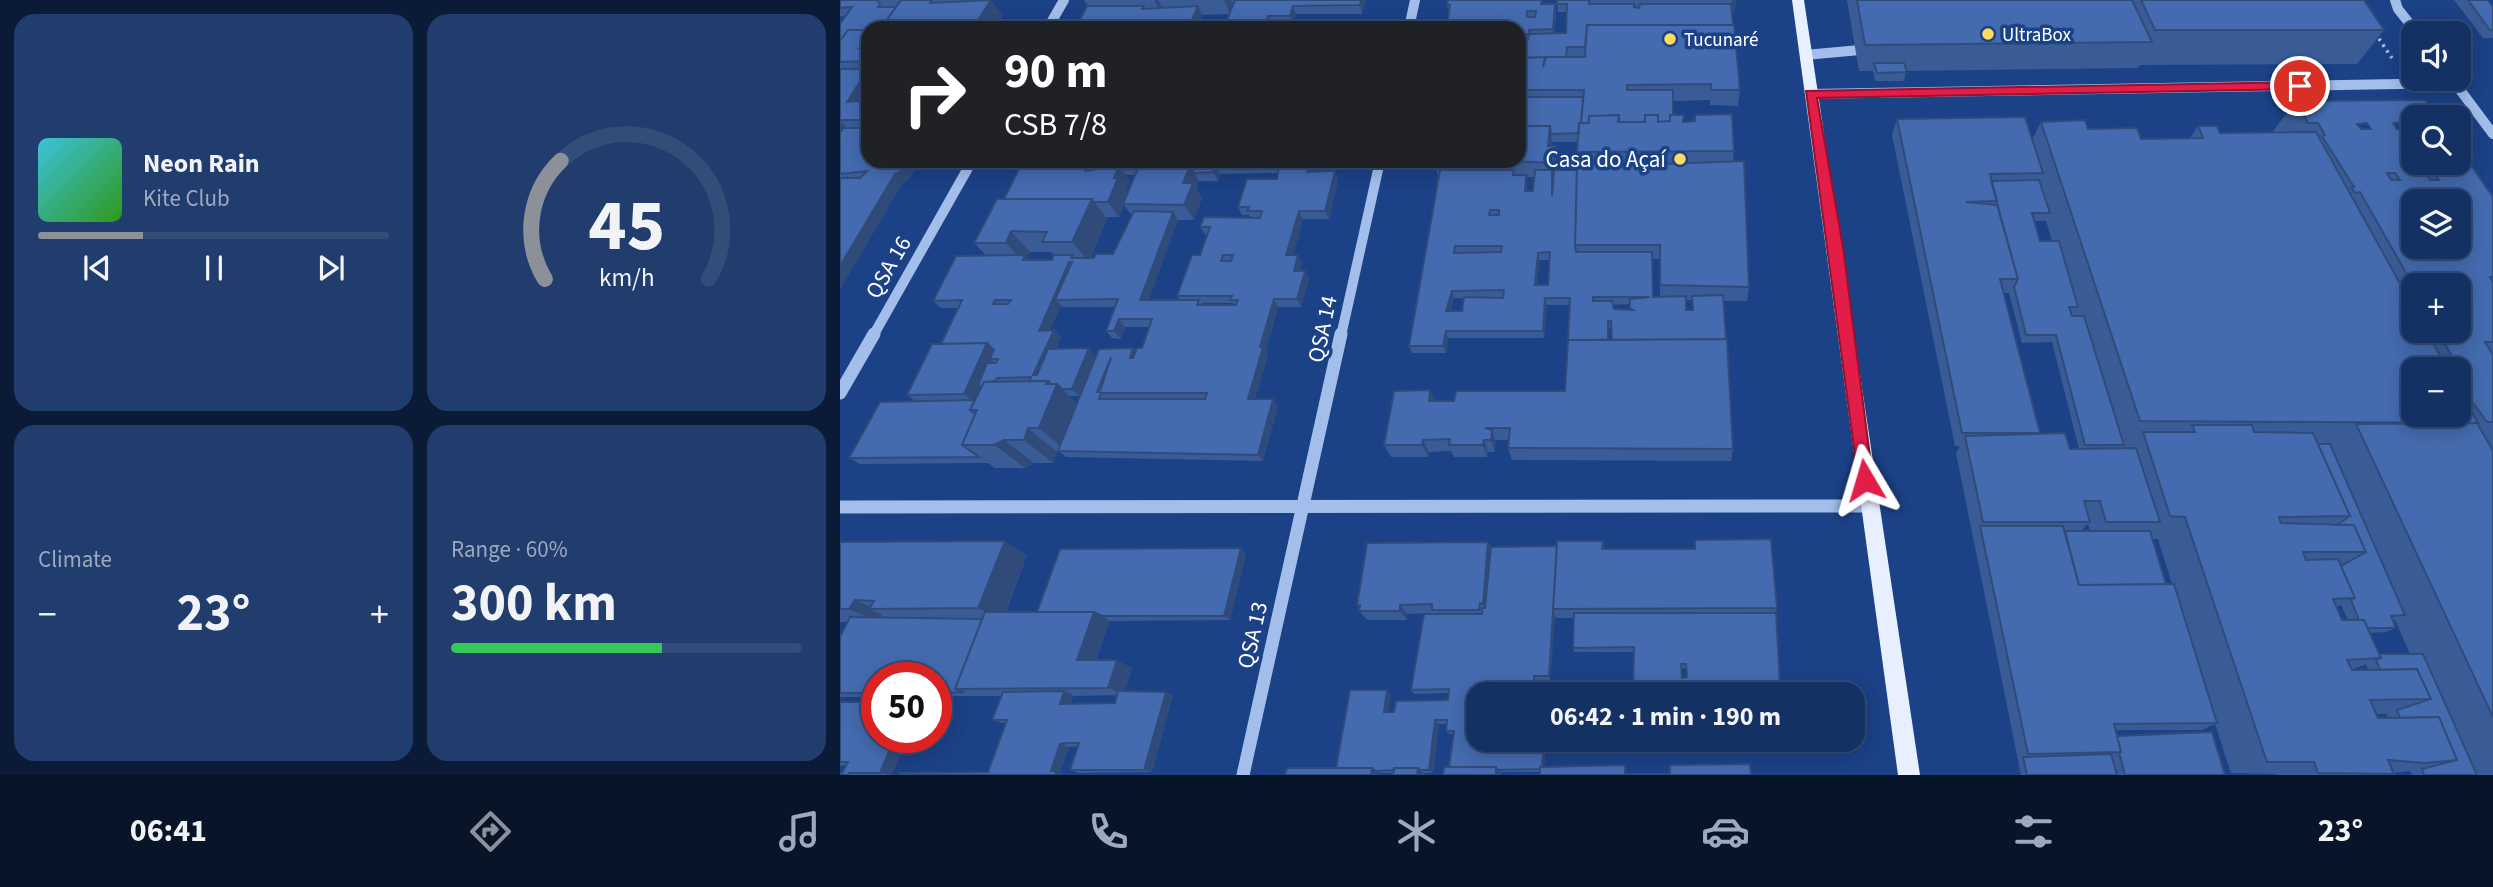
<!DOCTYPE html>
<meta charset="utf-8">
<style>
body{margin:0;font-family:"Source Sans 3",sans-serif;background:#213d6d;color:#f1f3f6;height:100vh;display:flex;flex-direction:column;font-size:26px;white-space:nowrap}
*{box-sizing:border-box;margin:0}
p{font-size:23px;color:#9da9bf}
.icon{flex:none;width:38px;height:38px;fill:none;stroke:currentColor;stroke-width:2;stroke-linecap:round;stroke-linejoin:round}
.map{position:relative;flex:1;overflow:hidden}
.drawer{display:flex;flex-direction:column;gap:14px;padding:14px;background:#0b1b37;width:840px}
.drawer>*{flex:none}
.guide{position:absolute;left:21px;top:21px;width:665px;height:147px;border-radius:21px;box-shadow:0 4px 18px #0003,0 0 0 2px #334c78;background:#202124;color:#fff;overflow:hidden}
.fabs{position:absolute;left:1561px;top:21px;display:grid;gap:14px}
.fabs a{display:grid;place-items:center;width:70px;height:70px;border-radius:14px;background:#143164;box-shadow:0 4px 18px #0003,0 0 0 2px #334c78;font-size:35px}
.speed{position:absolute;left:21px;top:662px;display:flex;gap:14px;font-size:35px;font-weight:700;text-align:center}
.speed>*{display:grid;place-content:center;width:91px;height:91px;border-radius:50%;background:#143164;box-shadow:0 4px 18px #0003,0 0 0 2px #334c78;line-height:1}
.speed .limit{border:10px solid #d22;background:#fff;color:#111}
.pin{position:absolute;display:grid;place-items:center;width:60px;height:60px;color:#fff;margin:-30px;border:4px solid #fff;border-radius:50%;box-shadow:0 2px 7px #0007}
.me{position:absolute;width:77px;margin:-38px;rotate:353deg;stroke-linejoin:round;filter:drop-shadow(0 0 5px #0008)}
.turn{display:flex;align-items:center;gap:24px;height:147px;padding:0 28px;font-size:32px}
.turn .icon{width:91px;height:91px;stroke-width:2.5}
.turn b{display:block;font-size:49px;line-height:60px}
.big{font-size:52px;font-weight:700;line-height:1.1}
.drawer .tile{flex:1;display:flex;flex-direction:column;justify-content:center;gap:10px;min-width:0;padding:0 24px;border-radius:21px;background:#213d6d}
.drawer .dial{align-items:center;gap:0}
.dial svg{height:182px;overflow:visible;fill:none;stroke:#334c78;stroke-width:7;stroke-linecap:round;text-anchor:middle}
.dial text{fill:#f1f3f6;stroke:none}
.song{display:flex;align-items:center;gap:21px}
.cover{width:84px;height:84px;border-radius:10px;background:linear-gradient(135deg,hsl(190 70% 55%),hsl(110 70% 35%))}
.played{height:7px;border-radius:4px;background:linear-gradient(90deg,#8c9099 30%,#334c78 30%)}
.keys{display:flex;justify-content:space-around;direction:ltr}
.heat{display:flex;justify-content:space-between;align-items:center;font-size:38px;direction:ltr}
.charge{height:10px;border-radius:5px;background:linear-gradient(90deg,#34c759 60%,#334c78 0)}
.drawer .tiles{flex:1;display:grid;gap:14px;grid-template-columns:repeat(2,1fr)}
.trip{position:absolute;left:626px;top:682px;width:399px;height:70px;border-radius:21px;background:#143164;box-shadow:0 4px 18px #0003,0 0 0 2px #334c78;font-weight:700;line-height:70px;text-align:center}
.tab-bar{display:flex;height:112px;justify-content:space-around;align-items:center;background:#081428;color:#9da9bf}
.tab-bar .icon{width:49px;height:49px}
.tab-bar .current{color:#8c9099}
.tab-bar b{font-size:32px;color:#f1f3f6}
main{display:flex;flex:1;min-height:0}
.map>svg:first-child{display:block}
</style>
<main>
<section class="drawer">
<div class="tiles">
<div class="tile">
<div class="song"><i class="cover"></i><div><b>Neon Rain</b><p>Kite Club</p></div></div>
<div class="played"></div>
<div class="keys"><svg class="icon" aria-label="previous" viewBox="0 0 24 24"><path d="M18 5L8 12l10 7zM5 5v14"/></svg><svg class="icon" aria-label="pause" viewBox="0 0 24 24"><path d="M8 5v14M16 5v14"/></svg><svg class="icon" aria-label="next" viewBox="0 0 24 24"><path d="M6 5l10 7-10 7zM19 5v14"/></svg></div>
</div>
<div class="tile dial"><svg viewBox="0 0 100 80">
<path d="M14 69A42 42 0 1 1 86 69"/>
<path d="M14 69A42 42 0 0 1 21 17" stroke="#8c9099"/>
<text x="50" y="56" font-size="32" font-weight="700">45</text>
<text x="50" y="72" font-size="11">km/h</text>
</svg></div>
<div class="tile"><p>Climate</p>
<div class="heat"><a>−</a><b class="big">23°</b><a>+</a></div>
</div>
<div class="tile"><p>Range · 60%</p><b class="big">300 km</b><div class="charge"></div></div>
</div>
</section>
<div class="map">
<svg width="1653" height="775" viewBox="0 0 1653 775">
<rect width="100%" height="100%" fill="#1b4186"/>
<g fill="none" stroke-linecap="round" stroke-linejoin="round">
<path stroke="#a3beeb" stroke-width="3.5" stroke-dasharray="2.5 4.5" stroke-linecap="butt" d="M1535 33 1552 58"/>
<path stroke="#a3beeb" stroke-width="10" d="M1555 0 1558 9 1577 33
M208 28 224 0
M569 28 575 0
M965 55 1031 49
M1612 79 1653 134
M970 94 1616 83
M33 336 132 161
M501 336 540 161"/>
<path stroke="#a3beeb" stroke-width="13" d="M0 393 34 334
M0 507 1028 506
M403 775 501 334"/>
<path fill="#e8efff" fill-rule="evenodd" d="M952 0H964L1080 775H1058Z"/>
</g>
<path fill="#3a5c96" fill-rule="evenodd" d="M0 0H134L163 15 155 28H28V161H80L69 179 63 182 0 289V24L6 16H0Z
M244 0H526L522 14H456L453 24H431L430 28H236L248 6ZM389 14 386 22H359L362 15Z
M717 0H896L895 11 892 12 900 90 898 106 870 105V100L833 101V115L843 122 855 121V115L894 151 893 162 909 287 907 301H883L893 449 891 461 672 460 668 448 669 440H655V452H648L647 457H614L611 451 589 452 588 457H551L544 445 590 390 595 401H614L725 391 730 305H707L704 338H608L606 353H572L569 346 599 178 594 163V161H679V28H608L607 24 609 12 607 5 715 4 716 12 714 33H726L727 12H718ZM728 56H745V57H728ZM712 142H738L737 152 739 163 737 169 717 170 718 162 712 146ZM686 177H694L693 191H687V183ZM813 259H820V297H813ZM699 260H710L708 285H697ZM614 298H624L622 311H611ZM846 300H852V310H846ZM790 304V310L774 309 773 305ZM769 328H771L772 340H768Z
M1007 0H1524L1544 30 1517 64 1300 65 1298 68 1066 71 1064 81H1035L1033 71H1019Z
M1614 0H1648L1653 7V38H1643Z
M1585 100 1619 163 1653 197V775H1572L1570 771 1553 773 1554 774 1551 775H1436V774L1391 773 1375 724 1362 730H1275L1277 736 1385 775H1181L1116 453 1120 446H1115L1052 135 1057 119 1192 140 1201 122 1301 139 1350 138 1358 126 1380 133H1434L1433 131 1456 101ZM1562 122 1567 129H1557L1553 123ZM1527 123 1531 129H1521L1517 124ZM1573 201H1619V247H1573ZM1194 221H1206L1212 241H1200ZM1573 285H1619V331H1573ZM1164 293H1169L1182 343 1212 342 1239 449H1230L1199 434 1200 433ZM1573 369H1619V415ZM1248 524 1250 531H1241ZM1312 539H1318L1332 584H1326ZM1501 605 1508 620H1502L1497 607ZM1553 620H1555L1570 654H1539L1530 633 1546 632 1556 628ZM1526 664 1528 670H1512ZM1536 714H1546L1548 718H1538Z
M183 161H317L315 166H330L332 161H476L473 172 495 171 498 179 489 219H463L453 255 462 263 460 271H465L469 278 461 307H438L426 351 428 354 415 399 438 406 423 461 226 457 220 452H217L213 463H194L185 468H155L148 463 20 464 9 458 75 401 67 395 101 344 118 308H101L93 301 146 255 134 243 164 199ZM438 173 437 179 398 207 402 215H409L411 218 360 227 365 234 367 235 360 255 337 296 340 300H308L338 220H354L362 198 356 188 359 181H378L380 174ZM285 175H295L288 192 286 190 290 181ZM284 205 292 216 273 254 251 258 267 219 266 217H279ZM190 252H211L214 255 212 260H189L187 257ZM361 303H393L394 305H363ZM221 305 222 307H275L266 331 272 338 281 339 285 327H310L302 348 296 351 293 348 259 349 237 403 229 396H239L256 356 216 349 221 337 210 330Z
M763 541 764 549 937 608 935 613 940 684 938 688 793 691 794 652H734L733 648 734 618H716L715 616 710 680H696V689L710 692 640 693 636 732 706 740 704 767 785 765 786 774 911 775H700V772H661V775H603L609 767 614 734H609L606 731 607 724H599L593 773H540L496 768 551 694 548 712H554L608 700 609 693 574 694 571 690 594 613 567 614V620H527L519 611 520 608 517 605 648 542 651 547 717 546ZM841 668H846L847 677 842 678Z
M0 542 187 555 166 612H197L406 554 390 620 269 621 256 660 292 668 285 691 333 695 312 772 239 773 230 770 238 746 229 747 220 773 225 774 148 772 165 723H162L152 720 161 696H96V677H37V697H0V637L7 622H0ZM277 695 275 703 230 704 233 696Z
M0 702 52 775H0L2 773 6 765 0 766Z"/>
<path fill="#304b7a" d="M151 0 163 15 155 28H133Z
M314 0H318L324 10 322 14Z
M384 0H391L394 5 390 14Z
M521 0H526L522 14 520 5Z
M892 0H896L895 11 891 12Z
M715 4 716 12 714 38 713 29Z
M358 6 362 15 356 28 351 22Z
M453 6 456 14 453 24 450 16Z
M428 16 431 24 430 28H423Z
M28 36V58L11 61Z
M28 70V90L15 110 7 102Z
M0 121 7 128 3 134 0 131Z
M710 126 712 142 710 162 708 146Z
M716 146 718 162 715 178 713 163Z
M67 161H80L69 179 63 182 0 289V266L55 174Z
M259 161 270 175 267 182 256 166Z
M302 161H317L311 175Z
M470 161H476L470 180 467 172Z
M279 166 290 181 286 190 289 193 279 217 268 202 274 178Z
M350 166 359 181 356 188 362 198 354 220 344 205 343 183Z
M376 166 380 174 378 181 373 172Z
M495 171 498 179 489 219 485 211Z
M686 175 687 183 686 199 685 191Z
M252 199 267 219 249 262 232 242Z
M459 211 463 219 451 262 446 255Z
M333 212 338 220 306 308 300 300Z
M171 231 190 252 187 257 192 263H185L166 243Z
M698 253 699 260 697 293 695 285Z
M458 255 462 263 458 278 454 271Z
M229 262 236 270 215 300 221 305 207 338 199 331Z
M465 271 469 278 461 307 457 299Z
M612 291 614 298 609 319 606 311Z
M705 298 707 305 704 338 703 331Z
M434 299 438 307 426 351 428 354 413 406 408 399 420 347Z
M279 319 285 327 281 339 274 331Z
M214 330 221 337 201 382 193 375Z
M606 331 608 338 606 353 603 346Z
M147 343 162 357 158 359H150L158 366 138 386 146 393 140 407 124 394Z
M249 348 256 356 239 396 232 389Z
M293 348 300 355 296 365 290 358Z
M208 381 217 384 244 410 226 451 199 428 206 384Z
M590 390 596 403 589 401Z
M433 399 438 406 423 461 418 455Z
M188 428 217 452 213 463 184 440Z
M652 430 656 442 655 452 651 440Z
M164 440 194 463 185 468 154 445Z
M583 440 589 452 588 457 582 445Z
M644 440 648 452 647 457 643 445Z
M165 541 187 555 162 620 138 608Z
M648 542 653 553 648 613 643 604Z
M401 548 406 554 390 620 384 616Z
M15 600 35 609H29L42 615 39 622 9 609Z
M560 605 567 614V620L560 611Z
M713 611 715 616 710 680 709 676Z
M254 612 269 620 253 668 237 660Z
M277 660 292 668 284 695 268 688Z
M637 689 640 693 635 736 632 732Z
M547 690 551 694 548 715 544 712Z
M224 691 233 695 229 707 220 704Z
M326 692 333 695 312 772 304 770Z
M595 720 599 724 593 773 589 770Z
M55 737H68L52 775 40 773Z
M704 740H706L704 772 702 769Z
M220 744 229 747 220 773 225 774 215 775 211 771Z
M656 767 661 773V775H656Z
M532 768 540 773V775H531Z
M578 768 585 774V775H577Z"/>
<path fill="#446baf" stroke="#304b7a" stroke-width="2" fill-rule="evenodd" d="M0 0H37L40 4 38 7H56L41 28H28V30H8L0 41V24L12 7 0 8Z
M61 0H92L90 3 151 0 133 28H41Z
M395 0H521L520 5 453 6 450 16H428L423 28H236L247 6H304L302 9 358 6 351 22H386Z
M608 0H702L701 4H715L713 29 689 30V34H679V28H620L621 24H607L610 5H607ZM687 11H696L695 17H687Z
M717 0H749V4H794V7L799 8 800 4H891L893 25H747L745 47H727L726 57H706L705 60V57L679 58V39H688L689 34 726 33 727 4H717Z
M1017 0H1292L1312 42 1025 45Z
M1301 0H1524L1544 30H1315Z
M1628 0H1648L1653 7V30H1650Z
M747 25H894L900 90H871V84L787 85V90H833V115H830V121L818 122V115H805V122H779V115L749 116V123H741L744 90H679V58L705 57 703 67 706 57H745Z
M8 30H28V36L19 48H28V61L0 62V41Z
M1034 63H1064L1067 72 1037 73Z
M0 69H28L7 102 18 101 28 86V120H0Z
M679 97H743L741 123H739V133L711 134 710 126H679Z
M1585 100 1597 117H1573V163H1619V148L1653 197V277H1650L1653 282V342H1645L1653 355V422H1647L1631 400 1619 378V369H1616L1617 366 1598 331H1619V286H1629L1622 276H1608L1613 285H1573V294L1565 278H1569L1520 192 1515 193 1511 187H1514L1482 136 1485 135 1478 123H1468L1456 101ZM1562 122 1567 129H1557L1553 123ZM1527 123 1531 129H1521L1517 124ZM1582 167H1590L1599 180H1590ZM1547 173H1555L1560 180H1551ZM1573 201H1619V229L1621 233H1619V247H1573Z
M892 114 894 151 737 152 739 123H749V116L779 115 778 122H805V115H818V122L830 121V115H844L843 122 855 121V115Z
M1185 117 1203 173 1150 174 1157 201 1126 202 1157 205 1178 279H1160L1200 433H1122L1057 119Z
M1245 120 1248 129 1297 128 1301 139 1363 138 1358 126H1377L1380 133 1476 132 1573 307V331H1586L1608 369H1573V415H1619V389L1638 423 1300 421 1201 122Z
M28 123V161H67L61 171 55 174 0 266V178H20L27 171 0 174V133L3 128H25Z
M679 126H710L708 146H716L713 163 672 161H679Z
M183 161H259L256 166H247L245 171 279 166 274 178H278L268 202H254L252 199H164Z
M332 161H470L467 172 495 171 485 211H459L446 255H458L454 271H465L457 299H434L420 347H423L408 399H433L418 455 218 451 259 349 293 348 290 358H293L297 348H302L312 319H279L274 331H266L278 299 215 300 232 262H229L199 331 214 330 193 375H197L208 349 249 348 232 389H222L217 384H211L208 381H189L191 377 157 378 155 381 144 382 142 386H138L147 363H156L158 359H150L154 350 147 343 101 344 122 300 93 301 116 256 185 255 183 260H212L214 255H233L231 258H254L256 254H273L294 211 333 212 300 300H359L357 305H396L398 300H390L392 296H337L352 255H360L370 227H360L364 217 420 218 422 211H407L409 207H398L407 179H437L439 165 376 166 373 172 354 173 350 166H330ZM383 255H393L391 261H381ZM155 300H171L168 304H153ZM271 357 260 392H257ZM261 393H367L365 399H259Z
M594 161H641L640 163H594Z
M904 161 909 287 820 285V245H735L737 163 797 165Z
M299 166H350L343 183H353L344 205 283 204Z
M600 170H674L673 175H686L685 191H693L695 170H712V196L714 170H737L735 245 736 252H812L813 297 846 296V310H853L852 296 883 295 886 339 772 340 771 321H768V340H728L730 298H705L703 331H606L603 346H569ZM650 210H659V215H649ZM615 246H662L661 252 614 253ZM710 252 708 285H695L698 253ZM664 290 663 298 624 297 622 311H606L612 291ZM753 297H810L790 299V308L793 310 774 309 772 301H753Z
M1199 180 1210 213H1192L1200 241H1219L1238 307H1229L1232 316H1244L1284 445H1245L1216 335H1186L1174 287 1178 279 1151 181Z
M157 199H252L232 242H202L207 232 171 231 166 243H134Z
M887 339 893 449 668 448 670 428H645L652 430 651 440H644L643 445H609L610 439 583 440 582 445H544L554 391 590 390 589 401H614L616 391H725L728 340Z
M147 343 124 394 67 395 92 344Z
M208 381 206 384H217L199 428H188L184 440H164L154 445H122L137 410H130L144 382Z
M135 400 130 410 135 414 122 445 139 457 9 458 40 402Z
M1637 423 1653 451V717L1516 424Z
M1352 425H1412L1414 432 1473 433 1510 516 1439 517 1441 523 1514 525 1526 552H1463L1466 560 1498 559 1515 598 1493 599 1502 620H1524L1541 658 1507 660 1512 670 1577 669 1591 699 1530 700 1538 718 1599 717 1617 760 1585 763 1548 760 1554 774 1478 773 1474 762H1427L1345 517 1330 516 1303 432H1355Z
M1225 433 1230 449 1296 448 1320 522H1266L1260 501H1244L1250 522H1143L1125 436Z
M1478 444H1490L1565 615 1551 616 1556 628H1528L1524 620H1519L1511 600 1515 598 1501 566 1526 552 1514 525H1497L1510 516Z
M1140 526H1223L1239 585 1334 584 1377 723 1274 724 1281 752 1188 754Z
M1225 531H1310L1326 584 1239 585Z
M931 539 937 608 713 609 717 541H763L762 549H855V540Z
M165 541 138 608 29 609 34 601 15 600 9 609H0V542Z
M648 542 643 604 640 603 639 610H592V604L560 605V611H519L520 605H517L527 543Z
M717 546 709 676H694V689L708 688 707 695H669L670 689H637L632 732 639 731V740H704L702 767H700V769L658 770 656 767H609L614 731H606L607 720H595L589 770H580L578 768H554V770L536 771 532 768H496L510 690H547L544 712H554L556 701 608 700 609 689 571 690 584 614H642V608H645L651 547Z
M401 548 384 616H262L254 612H197L220 549Z
M145 612H254L237 660H277L268 688 115 689Z
M734 613H936L940 684 793 687 794 647 733 648ZM841 664H846L847 677 842 678Z
M10 617 142 619 115 689 124 692 96 693V677H37V693H0V637Z
M1539 654H1583L1637 775H1584L1582 769 1617 760 1599 717 1560 718 1557 710 1591 699 1577 669 1540 670 1536 660 1541 658Z
M224 691 220 704 275 703 278 691 326 692 304 770H230L239 743H229L220 744 211 771H216L215 775H59L60 773 148 772 167 720H152L163 692Z
M0 702H37V737H55L40 773H9V775H0V773H2L8 762H0Z
M1372 732 1385 775H1285L1279 752H1281L1277 736Z
M1271 754 1277 775H1187L1183 757Z
M910 764 911 775H700V767L785 765V774H830V765Z
M604 767H656V775H603Z
M447 768H532L531 775H445Z
M554 768H578L577 775H553Z"/>
<path fill="#e11d48" stroke="#92132f" stroke-width="2" d="M1460 82 1467 86 1465 89 977 98 1003 247 1033 480 1031 485H1019L966 91Z"/>
<g fill="#fddc5f" stroke="#1b4186" stroke-width="2.5">
<circle cx="1148" cy="34" r="7"/>
<circle cx="830" cy="39" r="7"/>
<circle cx="840" cy="159" r="7"/>
</g>
<g text-anchor="middle" stroke-width="7" stroke-linejoin="round" paint-order="stroke">
<g font-size="19" fill="#fff" stroke="#1b4186" text-anchor="start">
<text x="1162" y="41">UltraBox</text>
<text x="844" y="46">Tucunaré</text>
</g>
<g font-size="23" fill="#fff" stroke="#1b4186" text-anchor="end">
<text x="826" y="167">Casa do Açaí</text>
</g>
<g font-size="23" fill="#fff" stroke="#1b4186">
<text transform="translate(48 267) rotate(-60)" y="8">QSA 16</text>
<text transform="translate(482 329) rotate(-78)" y="8">QSA 14</text>
<text transform="translate(412 635) rotate(-77)" y="8">QSA 13</text>
</g>
</g>
</svg>
<div class="fabs">
<a><svg class="icon" aria-label="sound" viewBox="0 0 24 24"><path d="M4 9h4l5-4v14l-5-4H4zM17 9q2 3 0 6"/></svg></a>
<a><svg class="icon" aria-label="search" viewBox="0 0 24 24"><circle cx="10" cy="10" r="6"/><path d="M15 15l6 6"/></svg></a>
<a><svg class="icon" aria-label="layers" viewBox="0 0 24 24"><path d="M12 4l9 5-9 5-9-5zM3 14l9 5 9-5"/></svg></a>
<a>+</a>
<a>−</a>
</div>
<div class="speed"><div class="limit">50</div></div>
<div class="pin" style="left:1460px;top:86px;background:#d93025"><svg class="icon" aria-label="arrive" viewBox="0 0 24 24"><path d="M6 21V4h12l-3 4 3 4H6"/></svg></div>
<svg class="me" style="left:1025px;top:480px" viewBox="-20 -20 40 40"><path d="M0-17L14 15 0 8-14 15z" fill="#e11d48" stroke="#fff" stroke-width="4"/></svg>
<div class="trip">06:42 · 1 min · 190 m</div>
<div class="guide">
<div class="turn"><svg class="icon" aria-label="right" viewBox="0 0 24 24"><path d="M7 20v-9h11M14 6l5 5-5 5"/></svg><div><b>90 m</b>CSB 7/8</div></div>
</div>
</div>
</main>
<nav class="tab-bar">
<b>06:41</b>
<svg class="icon current" aria-label="directions" viewBox="0 0 24 24"><path d="M12 3l9 9-9 9-9-9zM9 14v-3h6M13 9l2 2-2 2"/></svg>
<svg class="icon" aria-label="music" viewBox="0 0 24 24"><path d="M9 18V5l10-2v13"/><circle cx="6" cy="18" r="3"/><circle cx="16" cy="16" r="3"/></svg>
<svg class="icon" aria-label="phone" viewBox="0 0 24 24"><path d="M5 4h4l2 5-3 2q2 4 5 5l2-3 5 2v4C11 20 4 13 5 4z"/></svg>
<svg class="icon" aria-label="climate" viewBox="0 0 24 24"><path d="M12 3v18M4 7l16 10M4 17L20 7"/></svg>
<svg class="icon" aria-label="car" viewBox="0 0 24 24"><path d="M5 17H2v-5l4-1 3-4h7l3 4 3 1v5h-3M9 17h6M6 11h13"/><circle cx="7" cy="17" r="2"/><circle cx="17" cy="17" r="2"/></svg>
<svg class="icon" aria-label="filters" viewBox="0 0 24 24"><path d="M4 7h16M4 17h16"/><circle cx="9" cy="7" r="2"/><circle cx="15" cy="17" r="2"/></svg>
<b>23°</b>
</nav>
